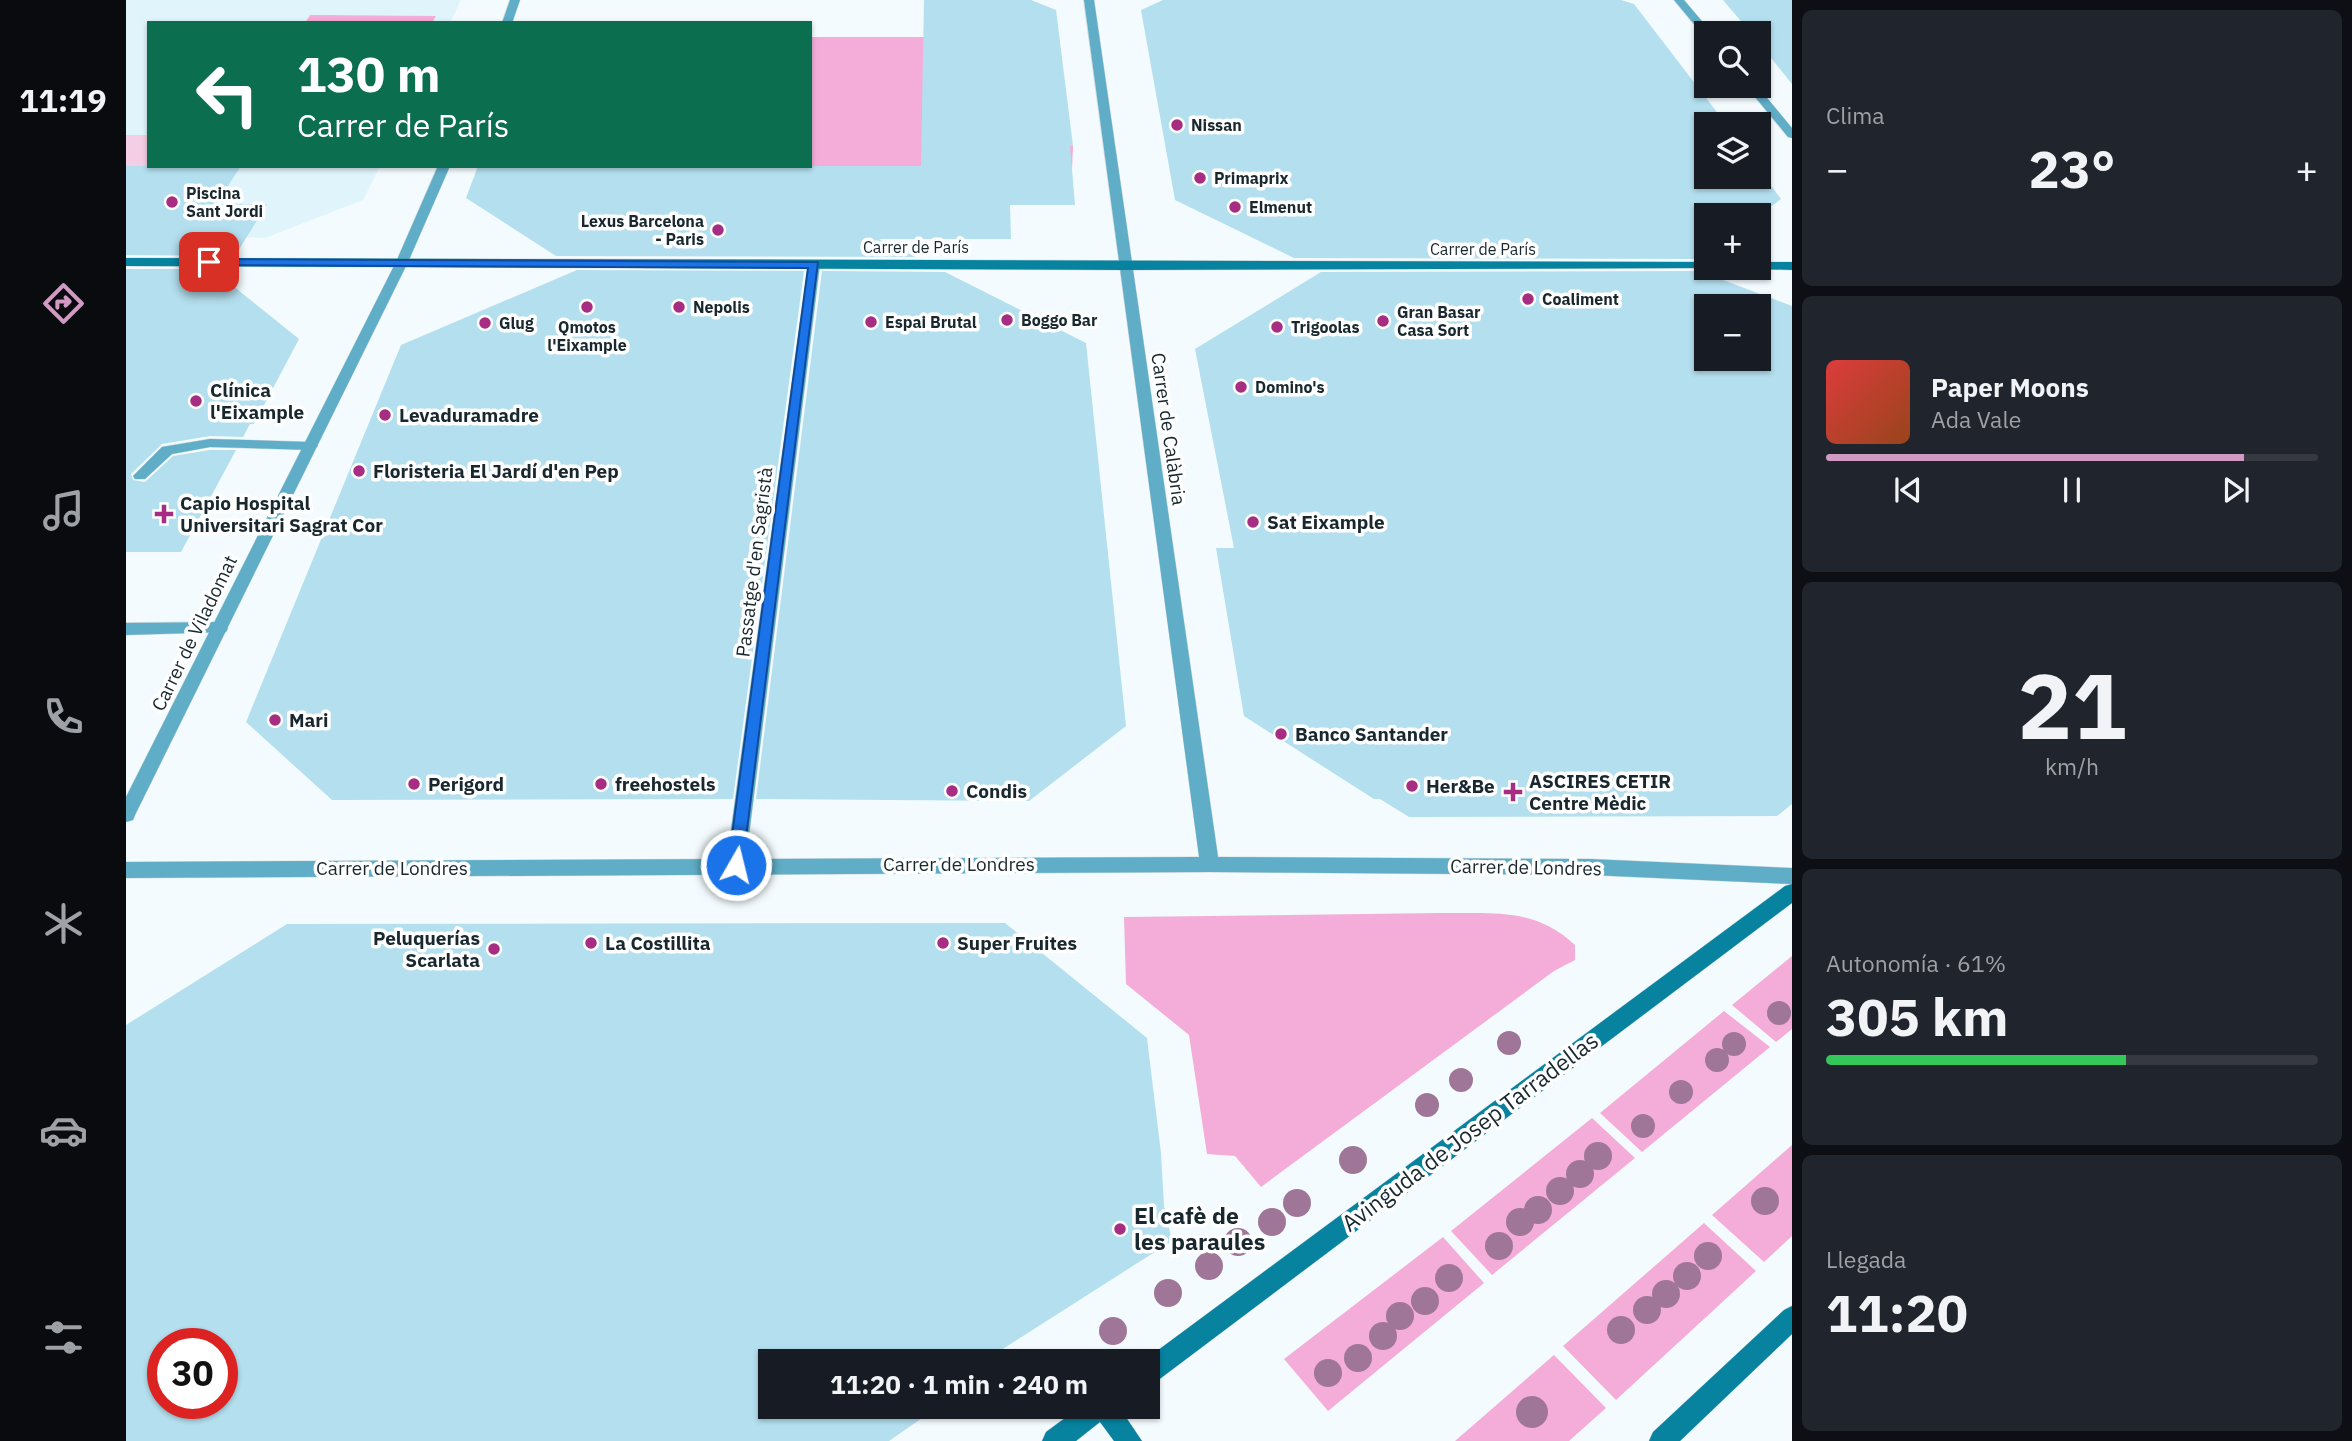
<!DOCTYPE html>
<html lang="es">
<meta charset="utf-8">
<style>
body{margin:0;font-family:"IBM Plex Sans",sans-serif;background:#20242c;color:#f1f3f6;height:100vh;display:flex;flex-direction:column;font-size:26px;white-space:nowrap}
*{box-sizing:border-box;margin:0}
p{font-size:23px;color:#9ea1a6}
.icon{flex:none;width:38px;height:38px;fill:none;stroke:currentColor;stroke-width:2;stroke-linecap:round;stroke-linejoin:round}
.map{position:relative;flex:1;overflow:hidden}
.side{display:flex;flex-direction:column;gap:10px;padding:10px;background:#0d0f14;width:560px}
.side>*{flex:none}
.guide{position:absolute;left:21px;top:21px;width:665px;height:147px;border-radius:0px;box-shadow:0 2px 5px #0004;background:#0b6e4f;color:#fff;overflow:hidden}
.fabs{position:absolute;left:1568px;top:21px;display:grid;gap:14px}
.fabs a{display:grid;place-items:center;width:77px;height:77px;border-radius:0px;background:#171b24;box-shadow:0 2px 5px #0004;font-size:35px}
.speed{position:absolute;left:21px;top:1328px;display:flex;gap:14px;font-size:35px;font-weight:700;text-align:center}
.speed>*{display:grid;place-content:center;width:91px;height:91px;border-radius:50%;background:#171b24;box-shadow:0 2px 5px #0004;line-height:1}
.speed .limit{border:10px solid #d22;background:#fff;color:#111}
.pin{position:absolute;display:grid;place-items:center;width:60px;height:60px;color:#fff;margin:-30px;border-radius:14px;box-shadow:0 4px 10px #0006}
.me{position:absolute;width:77px;margin:-38px;rotate:8deg;stroke-linejoin:round;filter:drop-shadow(0 0 5px #0008)}
.turn{display:flex;align-items:center;gap:24px;height:147px;padding:0 35px;font-size:32px}
.turn .icon{width:91px;height:91px;stroke-width:2.5}
.turn b{display:block;font-size:49px;line-height:60px}
.big{font-size:52px;font-weight:700;line-height:1.1}
.side .widget{flex:1;display:flex;flex-direction:column;justify-content:center;gap:10px;min-width:0;padding:0 24px;border-radius:10px;background:#20242c}
.side .dial{align-items:center;gap:0}
.dial b{font-size:91px;line-height:1}
.song{display:flex;align-items:center;gap:21px}
.cover{width:84px;height:84px;border-radius:10px;background:linear-gradient(135deg,hsl(0 70% 55%),hsl(20 70% 35%))}
.played{height:7px;border-radius:4px;background:linear-gradient(90deg,#d09ac2 85%,#363941 85%)}
.keys{display:flex;justify-content:space-around;direction:ltr}
.heat{display:flex;justify-content:space-between;align-items:center;font-size:38px;direction:ltr}
.charge{height:10px;border-radius:5px;background:linear-gradient(90deg,#34c759 61%,#363941 0)}
.trip{position:absolute;left:632px;top:1349px;width:402px;height:70px;border-radius:0px;background:#171b24;box-shadow:0 2px 5px #0004;font-weight:700;line-height:70px;text-align:center}
main{display:flex;flex:1;min-height:0}
.tabs{display:flex;flex-direction:column;width:126px;justify-content:space-around;align-items:center;background:#090b0e;color:#9ea1a6}
.tabs .icon{width:49px;height:49px}
.tabs .selected{color:#d09ac2}
.tabs b{font-size:32px;color:#f1f3f6}
.map>svg:first-child{display:block}
</style>
<main>
<nav class="tabs">
<b>11:19</b>
<svg class="icon selected" aria-label="directions" viewBox="0 0 24 24"><path d="M12 3l9 9-9 9-9-9zM9 14v-3h6M13 9l2 2-2 2"/></svg>
<svg class="icon" aria-label="music" viewBox="0 0 24 24"><path d="M9 18V5l10-2v13"/><circle cx="6" cy="18" r="3"/><circle cx="16" cy="16" r="3"/></svg>
<svg class="icon" aria-label="phone" viewBox="0 0 24 24"><path d="M5 4h4l2 5-3 2q2 4 5 5l2-3 5 2v4C11 20 4 13 5 4z"/></svg>
<svg class="icon" aria-label="climate" viewBox="0 0 24 24"><path d="M12 3v18M4 7l16 10M4 17L20 7"/></svg>
<svg class="icon" aria-label="car" viewBox="0 0 24 24"><path d="M5 17H2v-5l4-1 3-4h7l3 4 3 1v5h-3M9 17h6M6 11h13"/><circle cx="7" cy="17" r="2"/><circle cx="17" cy="17" r="2"/></svg>
<svg class="icon" aria-label="filters" viewBox="0 0 24 24"><path d="M4 7h16M4 17h16"/><circle cx="9" cy="7" r="2"/><circle cx="15" cy="17" r="2"/></svg>
</nav>
<div class="map">
<svg width="1666" height="1441" viewBox="0 0 1666 1441">
<rect width="100%" height="100%" fill="#f3fbfe"/>
<path fill="#e0f4fc" d="M0 0H335L324 23H23V166H254L237 200 139 238 68 237 0 244Z"/>
<path fill="#f4add8" d="M184 15 310 16 306 23H179Z
M684 37H798L815 147 947 146 946 171 874 166H684Z
M1315 913C1367 914 1408 907 1449 945V960L1428 971 1135 1187 1109 1156 1081 1154 1063 1035 1000 984 998 917Z
M1666 956V1029L1650 1042 1606 1005Z
M1598 1011 1644 1047 1516 1152 1474 1113Z
M1466 1118 1509 1158 1366 1275 1325 1231Z
M1666 1145V1236L1638 1262 1586 1215Z
M1578 1223 1630 1271 1490 1400 1437 1346Z
M1317 1237 1358 1283 1202 1411 1158 1359Z
M1428 1355 1480 1408 1443 1441H1329Z"/>
<path fill="#f4cee4" d="M0 135H23V166L0 199Z"/>
<path fill="#b4dfee" fill-rule="evenodd" d="M798 0H905L930 10 947 146H944L949 205H884L885 239H753L790 257 430 256 340 198 352 166H795Z
M1037 0H1495L1508 4 1600 124H1580V177H1633V169L1655 199 1633 216 1580 215 1578 259 1168 258 1049 200 1015 10Z
M1597 0H1666V84L1633 43V33H1625Z
M0 166H115L90 204H141L109 256 0 255Z
M0 269H101L96 277 173 339 128 424H124L117 437 84 436 36 444 5 474 7 480 19 482 47 456 84 450H110L55 552H0Z
M451 270 678 271 607 799 206 800 120 722 275 345Z
M696 271 819 272 960 343 1000 726 903 801 630 799Z
M1573 271 1666 306V804L1651 816 1283 817 1254 799H1248L1118 716 1090 548H1108L1069 349 1195 272ZM1580 306H1633V359H1580Z
M879 923 1021 1038 1035 1153 1038 1206 1046 1241 872 1352 877 1362H644V1407H812L763 1441H0V1025L161 924ZM37 1344H96V1404H37Z"/>
<g fill="none" stroke-linecap="round" stroke-linejoin="round">
<defs>
<path id="lane" d="M84 439 185 442 192 446 185 450 84 447 46 454 19 479H9L7 476 36 447Z
M94 622 102 628 100 632 0 635V623Z"/>
<path id="street" d="M384 0H394L386 23H376Z
M958 0H968L1092 857 1464 859 1666 868V884L1464 875 1084 872 0 878V862L601 859 682 264 688 260 694 264 620 859 1073 857Z
M1548 0H1558L1586 33 1577 35Z
M1620 86H1631L1666 128V138L1662 137Z
M312 166H324L282 262 9 815 7 820 0 822V797L270 262Z"/>
<path id="secondary" d="M0 258 1580 262V268H1585L999 270 0 266Z
M1633 262H1666V270L1629 269 1633 268Z
M1666 884V903L1031 1381 1022 1384V1362H1016L1659 886Z
M1666 1306V1334L1554 1441H1523L1527 1432 1658 1310Z
M954 1407H993L1016 1441H988L974 1422 950 1441H916L920 1432Z"/>
</defs>
<use href="#lane" stroke="#d0d9dd" stroke-width="1"/>
<use href="#street" stroke="#d0d9dd" stroke-width="1"/>
<use href="#secondary" stroke="#d0d9dd" stroke-width="1"/>
<use href="#lane" fill="#5fadc6" fill-rule="evenodd"/>
<use href="#street" fill="#5fadc6" fill-rule="evenodd"/>
<use href="#secondary" fill="#0783a0" fill-rule="evenodd"/>
</g>
<g fill="#9f7698">
<circle cx="1653" cy="1013" r="12"/>
<circle cx="1383" cy="1043" r="12"/>
<circle cx="1608" cy="1044" r="12"/>
<circle cx="1591" cy="1060" r="12"/>
<circle cx="1335" cy="1080" r="12"/>
<circle cx="1555" cy="1092" r="12"/>
<circle cx="1301" cy="1105" r="12"/>
<circle cx="1517" cy="1126" r="12"/>
<circle cx="1472" cy="1156" r="14"/>
<circle cx="1227" cy="1160" r="14"/>
<circle cx="1454" cy="1174" r="14"/>
<circle cx="1434" cy="1191" r="14"/>
<circle cx="1639" cy="1201" r="14"/>
<circle cx="1171" cy="1203" r="14"/>
<circle cx="1412" cy="1210" r="14"/>
<circle cx="1146" cy="1222" r="14"/>
<circle cx="1394" cy="1222" r="14"/>
<circle cx="1112" cy="1242" r="14"/>
<circle cx="1373" cy="1246" r="14"/>
<circle cx="1582" cy="1256" r="14"/>
<circle cx="1083" cy="1266" r="14"/>
<circle cx="1561" cy="1276" r="14"/>
<circle cx="1323" cy="1278" r="14"/>
<circle cx="1042" cy="1293" r="14"/>
<circle cx="1540" cy="1294" r="14"/>
<circle cx="1299" cy="1301" r="14"/>
<circle cx="1521" cy="1310" r="14"/>
<circle cx="1274" cy="1316" r="14"/>
<circle cx="1495" cy="1330" r="14"/>
<circle cx="987" cy="1331" r="14"/>
<circle cx="1257" cy="1336" r="14"/>
<circle cx="1232" cy="1358" r="14"/>
<circle cx="1202" cy="1373" r="14"/>
<circle cx="1406" cy="1412" r="16"/>
</g>
<path fill="#1a73e8" stroke="#114b97" stroke-width="2" d="M79 259 692 262 616 870H604L602 865 682 268 83 265 78 262Z"/>
<g fill="#a72d82" stroke="#fff" stroke-width="2.5">
<circle cx="1051" cy="125" r="7"/>
<circle cx="1074" cy="178" r="7"/>
<circle cx="46" cy="202" r="7"/>
<circle cx="1109" cy="207" r="7"/>
<circle cx="592" cy="230" r="7"/>
<circle cx="1402" cy="299" r="7"/>
<circle cx="461" cy="307" r="7"/>
<circle cx="553" cy="307" r="7"/>
<circle cx="881" cy="320" r="7"/>
<circle cx="1257" cy="321" r="7"/>
<circle cx="745" cy="322" r="7"/>
<circle cx="359" cy="323" r="7"/>
<circle cx="1151" cy="327" r="7"/>
<circle cx="1115" cy="387" r="7"/>
<circle cx="70" cy="401" r="7"/>
<circle cx="259" cy="415" r="7"/>
<circle cx="233" cy="471" r="7"/>
<path d="M34.5 503.5h7v7h7v7h-7v7h-7v-7h-7v-7h7z"/>
<circle cx="1127" cy="522" r="7"/>
<circle cx="149" cy="720" r="7"/>
<circle cx="1155" cy="734" r="7"/>
<circle cx="288" cy="784" r="7"/>
<circle cx="475" cy="784" r="7"/>
<circle cx="1286" cy="786" r="7"/>
<circle cx="826" cy="791" r="7"/>
<path d="M1383.5 781.5h7v7h7v7h-7v7h-7v-7h-7v-7h7z"/>
<circle cx="465" cy="943" r="7"/>
<circle cx="817" cy="943" r="7"/>
<circle cx="368" cy="949" r="7"/>
<circle cx="994" cy="1229" r="7"/>
</g>
<g text-anchor="middle" stroke-width="7" stroke-linejoin="round" paint-order="stroke">
<g font-size="16" font-weight="bold" fill="#18282e" stroke="#fff" text-anchor="start">
<text x="1065" y="131">Nissan</text>
<text x="1088" y="184">Primaprix</text>
<text x="60" y="199">Piscina<tspan x="60" dy="18">Sant Jordi</tspan></text>
<text x="1123" y="213">Elmenut</text>
<text x="578" y="227" text-anchor="end">Lexus Barcelona<tspan x="578" dy="18">- Paris</tspan></text>
<text x="1416" y="305">Coaliment</text>
<text x="567" y="313">Nepolis</text>
<text x="1271" y="318">Gran Basar<tspan x="1271" dy="18">Casa Sort</tspan></text>
<text x="895" y="326">Boggo Bar</text>
<text x="759" y="328">Espai Brutal</text>
<text x="373" y="329">Glug</text>
<text x="461" y="333" text-anchor="middle">Qmotos<tspan x="461" dy="18">l'Eixample</tspan></text>
<text x="1165" y="333">Trigoolas</text>
<text x="1129" y="393">Domino's</text>
</g>
<g font-size="16" fill="#18282e" stroke="#fff">
<text x="790" y="253">Carrer de París</text>
<text x="1357" y="255">Carrer de París</text>
</g>
<g font-size="19" font-weight="bold" fill="#18282e" stroke="#fff" text-anchor="start">
<text x="84" y="397">Clínica<tspan x="84" dy="22">l'Eixample</tspan></text>
<text x="273" y="422">Levaduramadre</text>
<text x="247" y="478">Floristeria El Jardí d'en Pep</text>
<text x="54" y="510">Capio Hospital<tspan x="54" dy="22">Universitari Sagrat Cor</tspan></text>
<text x="1141" y="529">Sat Eixample</text>
<text x="163" y="727">Mari</text>
<text x="1169" y="741">Banco Santander</text>
<text x="1403" y="788">ASCIRES CETIR<tspan x="1403" dy="22">Centre Mèdic</tspan></text>
<text x="302" y="791">Perigord</text>
<text x="489" y="791">freehostels</text>
<text x="1300" y="793">Her&amp;Be</text>
<text x="840" y="798">Condis</text>
<text x="354" y="945" text-anchor="end">Peluquerías<tspan x="354" dy="22">Scarlata</tspan></text>
<text x="479" y="950">La Costillita</text>
<text x="831" y="950">Super Fruites</text>
</g>
<g font-size="19" fill="#18282e" stroke="#fff">
<text transform="translate(1043 429) rotate(82)" y="7">Carrer de Calàbria</text>
<text transform="translate(628 562) rotate(-83)" y="7">Passatge d'en Sagristà</text>
<text transform="translate(68 633) rotate(-64)" y="7">Carrer de Viladomat</text>
<text x="833" y="871">Carrer de Londres</text>
<text transform="translate(1400 867) rotate(1)" y="7">Carrer de Londres</text>
<text x="266" y="875">Carrer de Londres</text>
</g>
<g font-size="23" fill="#18282e" stroke="#fff">
<text transform="translate(1344 1132) rotate(-37)" y="8">Avinguda de Josep Tarradellas</text>
</g>
<g font-size="23" font-weight="bold" fill="#18282e" stroke="#fff" text-anchor="start">
<text x="1008" y="1224">El cafè de<tspan x="1008" dy="26">les paraules</tspan></text>
</g>
</g>
</svg>
<div class="fabs">
<a><svg class="icon" aria-label="search" viewBox="0 0 24 24"><circle cx="10" cy="10" r="6"/><path d="M15 15l6 6"/></svg></a>
<a><svg class="icon" aria-label="layers" viewBox="0 0 24 24"><path d="M12 4l9 5-9 5-9-5zM3 14l9 5 9-5"/></svg></a>
<a>+</a>
<a>−</a>
</div>
<div class="speed"><div class="limit">30</div></div>
<div class="pin" style="left:83px;top:262px;background:#d93025"><svg class="icon" aria-label="arrive" viewBox="0 0 24 24"><path d="M6 21V4h12l-3 4 3 4H6"/></svg></div>
<svg class="me" style="left:610px;top:865px" viewBox="-20 -20 40 40"><circle r="17" fill="#1a73e8" stroke="#fff" stroke-width="3"/><path d="M0-11L8 9 0 5-8 9z" fill="#fff"/></svg>
<div class="trip">11:20 · 1 min · 240 m</div>
<div class="guide">
<div class="turn"><svg class="icon" aria-label="left" viewBox="0 0 24 24"><path d="M17 20v-9H6M10 6l-5 5 5 5"/></svg><div><b>130 m</b>Carrer de París</div></div>
</div>
</div>
<section class="side">
<div class="widget"><p>Clima</p>
<div class="heat"><a>−</a><b class="big">23°</b><a>+</a></div>
</div>
<div class="widget">
<div class="song"><i class="cover"></i><div><b>Paper Moons</b><p>Ada Vale</p></div></div>
<div class="played"></div>
<div class="keys"><svg class="icon" aria-label="previous" viewBox="0 0 24 24"><path d="M18 5L8 12l10 7zM5 5v14"/></svg><svg class="icon" aria-label="pause" viewBox="0 0 24 24"><path d="M8 5v14M16 5v14"/></svg><svg class="icon" aria-label="next" viewBox="0 0 24 24"><path d="M6 5l10 7-10 7zM19 5v14"/></svg></div>
</div>
<div class="widget dial"><b>21</b><p>km/h</p></div>
<div class="widget"><p>Autonomía · 61%</p><b class="big">305 km</b><div class="charge"></div></div>
<div class="widget"><p>Llegada</p><b class="big">11:20</b></div>
</section>
</main>
